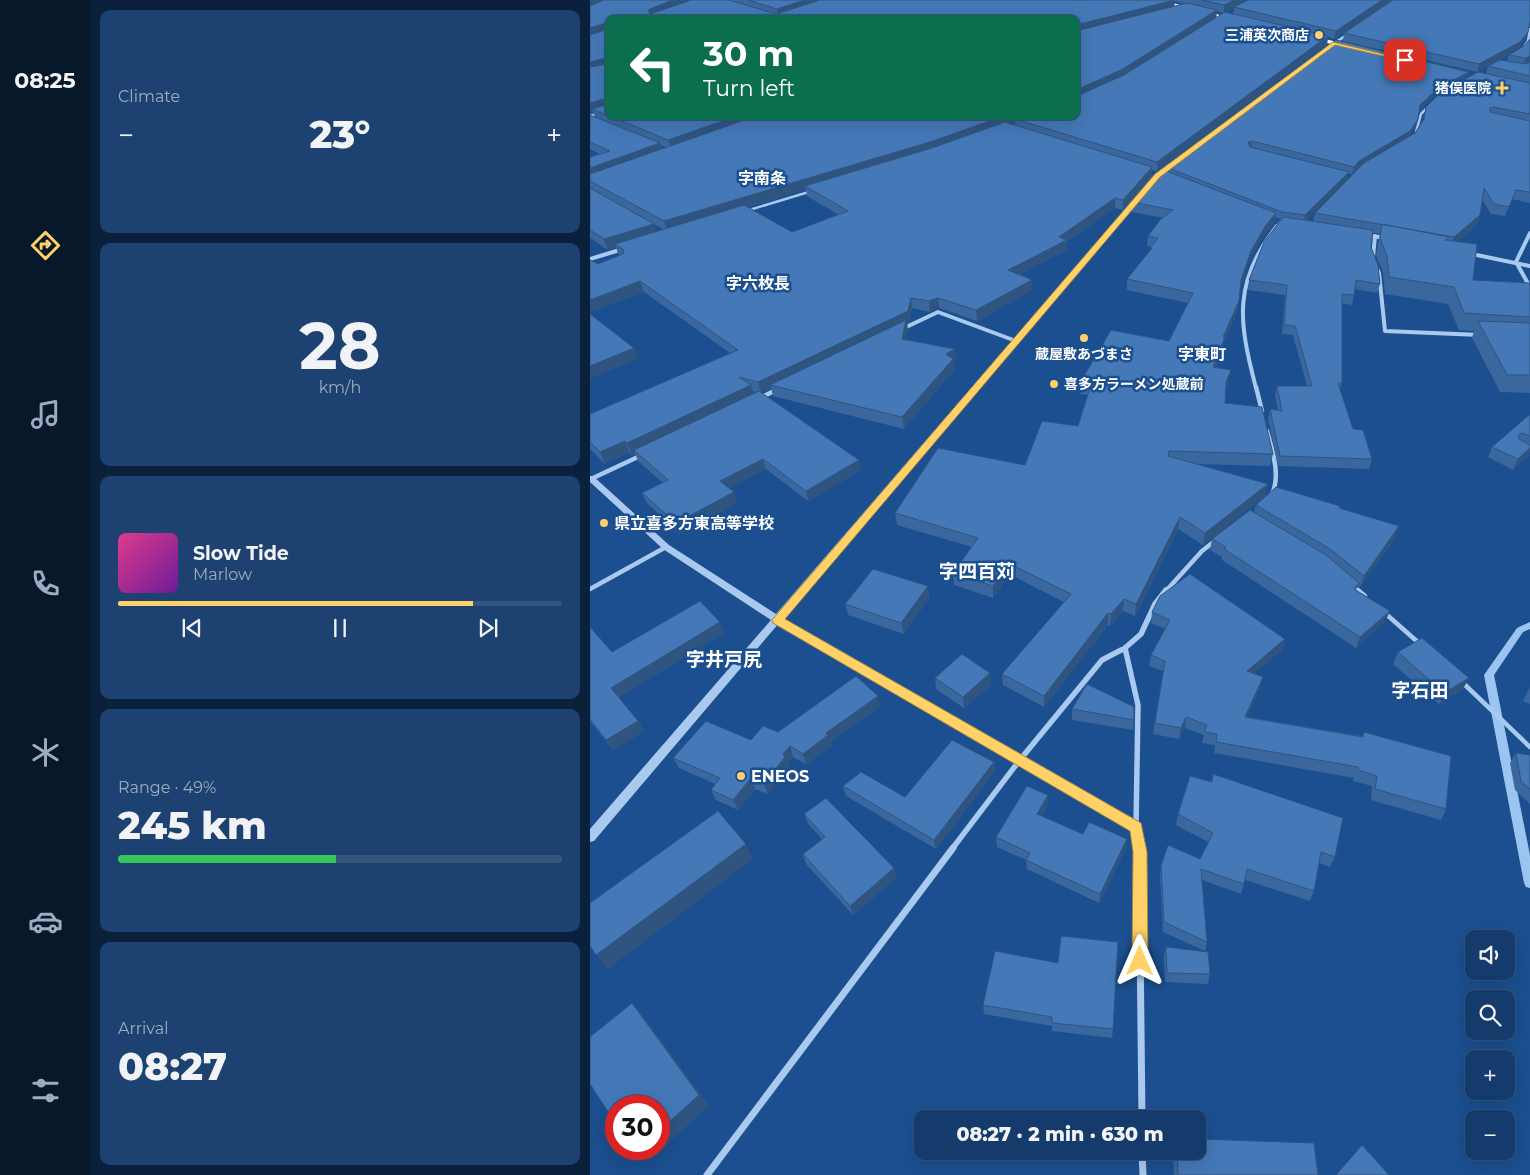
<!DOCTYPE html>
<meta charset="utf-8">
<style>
body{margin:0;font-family:Montserrat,"Noto Sans JP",sans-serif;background:#1d4271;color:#f1f3f6;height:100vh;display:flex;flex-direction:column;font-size:19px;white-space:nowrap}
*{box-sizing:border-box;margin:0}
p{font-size:16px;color:#9dadc1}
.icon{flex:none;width:28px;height:28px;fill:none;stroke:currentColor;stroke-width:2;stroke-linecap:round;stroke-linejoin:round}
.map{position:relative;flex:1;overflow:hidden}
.sheet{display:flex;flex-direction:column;gap:10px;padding:10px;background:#0b203b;width:500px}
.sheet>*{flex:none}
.top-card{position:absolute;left:15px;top:15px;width:475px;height:105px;border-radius:10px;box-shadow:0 5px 20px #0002,0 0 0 1px #33557e;background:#0b6e4f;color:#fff;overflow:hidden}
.fabs{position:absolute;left:875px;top:930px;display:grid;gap:10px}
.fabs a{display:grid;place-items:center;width:50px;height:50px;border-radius:10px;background:#143b6b;box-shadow:0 5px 20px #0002,0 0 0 1px #33557e;font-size:25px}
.speed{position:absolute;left:15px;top:1095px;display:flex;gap:10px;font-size:25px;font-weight:700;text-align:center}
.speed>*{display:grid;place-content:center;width:65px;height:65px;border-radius:50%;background:#143b6b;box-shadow:0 5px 20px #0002,0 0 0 1px #33557e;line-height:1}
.speed .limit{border:8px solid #d22;background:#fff;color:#111}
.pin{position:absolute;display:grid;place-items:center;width:42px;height:42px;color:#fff;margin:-21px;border-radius:10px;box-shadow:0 2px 8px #0006}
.me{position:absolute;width:55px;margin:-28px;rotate:0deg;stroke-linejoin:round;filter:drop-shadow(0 0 4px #0008)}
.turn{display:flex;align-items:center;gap:18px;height:105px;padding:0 15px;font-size:22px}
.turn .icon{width:65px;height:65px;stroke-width:2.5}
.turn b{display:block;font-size:35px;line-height:42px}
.big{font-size:38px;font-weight:800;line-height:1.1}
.sheet .tile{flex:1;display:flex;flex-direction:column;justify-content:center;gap:8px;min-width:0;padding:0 18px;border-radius:10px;background:#1d4271}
.sheet .dial{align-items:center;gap:0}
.dial b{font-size:65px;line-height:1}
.song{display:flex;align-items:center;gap:15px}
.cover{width:60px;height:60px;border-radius:8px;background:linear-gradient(135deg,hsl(330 70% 55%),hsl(280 70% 35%))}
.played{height:5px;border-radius:2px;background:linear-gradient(90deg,#ffd166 80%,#33557e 80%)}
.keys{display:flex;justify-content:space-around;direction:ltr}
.heat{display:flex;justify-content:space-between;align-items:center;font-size:28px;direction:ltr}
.charge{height:8px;border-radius:4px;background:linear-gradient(90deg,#34c759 49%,#33557e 0)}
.trip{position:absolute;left:324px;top:1110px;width:292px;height:50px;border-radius:10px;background:#143b6b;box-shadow:0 5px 20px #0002,0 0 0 1px #33557e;font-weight:800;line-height:50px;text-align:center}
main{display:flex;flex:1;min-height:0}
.dock{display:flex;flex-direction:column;width:90px;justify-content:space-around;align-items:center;background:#08182b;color:#9dadc1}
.dock .icon{width:35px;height:35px}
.dock .on{color:#ffd166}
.dock b{font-size:22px;color:#f1f3f6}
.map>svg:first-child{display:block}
</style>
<main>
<nav class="dock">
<b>08:25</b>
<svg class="icon on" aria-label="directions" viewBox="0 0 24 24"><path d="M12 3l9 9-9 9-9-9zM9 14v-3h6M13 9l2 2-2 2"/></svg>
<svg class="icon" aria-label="music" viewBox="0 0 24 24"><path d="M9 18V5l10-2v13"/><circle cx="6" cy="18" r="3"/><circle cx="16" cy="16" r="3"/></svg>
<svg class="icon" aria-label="phone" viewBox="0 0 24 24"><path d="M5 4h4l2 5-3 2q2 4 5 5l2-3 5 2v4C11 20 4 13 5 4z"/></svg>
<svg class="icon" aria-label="climate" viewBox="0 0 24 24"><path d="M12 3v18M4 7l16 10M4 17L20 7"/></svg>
<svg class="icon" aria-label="car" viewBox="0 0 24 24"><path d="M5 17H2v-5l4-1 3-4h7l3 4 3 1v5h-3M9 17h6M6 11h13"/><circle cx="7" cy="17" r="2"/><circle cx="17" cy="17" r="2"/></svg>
<svg class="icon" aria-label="filters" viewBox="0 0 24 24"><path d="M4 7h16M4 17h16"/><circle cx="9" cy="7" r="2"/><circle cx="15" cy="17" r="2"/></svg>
</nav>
<section class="sheet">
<div class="tile"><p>Climate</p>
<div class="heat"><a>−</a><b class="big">23°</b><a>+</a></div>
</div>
<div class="tile dial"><b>28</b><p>km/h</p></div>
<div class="tile">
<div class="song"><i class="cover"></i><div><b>Slow Tide</b><p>Marlow</p></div></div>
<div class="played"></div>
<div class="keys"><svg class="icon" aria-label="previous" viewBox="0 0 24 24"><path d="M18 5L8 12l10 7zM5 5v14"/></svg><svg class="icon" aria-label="pause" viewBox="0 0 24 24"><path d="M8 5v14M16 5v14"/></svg><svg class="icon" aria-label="next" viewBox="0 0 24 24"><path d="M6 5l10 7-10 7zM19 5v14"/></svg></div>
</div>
<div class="tile"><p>Range · 49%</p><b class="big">245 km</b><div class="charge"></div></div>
<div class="tile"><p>Arrival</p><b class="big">08:27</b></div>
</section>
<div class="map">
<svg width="940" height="1175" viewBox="0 0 940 1175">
<rect width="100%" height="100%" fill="#1b4f8f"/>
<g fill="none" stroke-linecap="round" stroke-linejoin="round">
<path fill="#9cc4f0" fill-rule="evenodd" d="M940 622V629L933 632 904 675 940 855V888L936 887 934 883 894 675 927 628Z"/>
<path stroke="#a9c9ee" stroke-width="3" d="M763 586 770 592"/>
<path stroke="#a9c9ee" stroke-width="4.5" d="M768 590 775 596
M796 614 830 644
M872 682 940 747"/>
<path stroke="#a9c9ee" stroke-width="2.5" d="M931 51 938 41 940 29
M0 116 19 110
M826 132 831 114 840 105
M156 211 222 191
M686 228 690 222"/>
<path stroke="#a9c9ee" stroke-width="4" d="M940 233 926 262 940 287
M776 235 795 238
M882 254 940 266
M783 257 785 236
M0 259 33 249
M786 267 789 273 795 331 890 335
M312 329 348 312 426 341
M666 388C649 323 642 282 687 226"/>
<path stroke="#a9c9ee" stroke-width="4.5" d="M666 387 672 411
M170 398 188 389
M677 431C682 450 691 475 682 494
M1 479 52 455
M0 589 76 547
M575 592 612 551 626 540"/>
<path stroke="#a9c9ee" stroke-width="5.5" d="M188 620 546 827
M535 648 548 705 546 827 550 849
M362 849 429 761 512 660 535 648 551 634 565 604 576 590"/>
<path stroke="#a9c9ee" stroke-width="7" d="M549 848 552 1119
M552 1151 553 1175
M117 1175 363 848"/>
<path fill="#a9c9ee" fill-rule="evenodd" d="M763 29 766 30 740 48H738V46Z
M547 196 552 197 192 619 191 622 189 623 4 841 0 842V829L181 620 73 549 0 482V476H3L79 545 186 614Z"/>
<path fill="#f8faff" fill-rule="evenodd" d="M561 0H571L650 20 647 22Z
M719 35 763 46 764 47 761 49 717 38Z"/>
</g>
<path fill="#3a679d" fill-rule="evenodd" d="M0 0H802L744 39 738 37 737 44 567 171 562 170V176L533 210 525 208 477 241V250L430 274 442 280V290L387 321 349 308 340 312 322 308 319 322 317 323 318 331 316 339 366 360 363 361 364 370 314 429 183 396 181 388 170 393 271 470 218 501 176 469 139 488 147 503 90 534 57 503 52 493 73 483 48 461 45 453 42 455 39 452 15 464 0 449V414L140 353 54 292 0 312V260L8 264 30 255 28 254 26 247 18 250 0 238V157L10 154 0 149V115L5 117 3 112 0 113ZM585 1 595 4 584 6ZM644 8 643 14 626 18 627 11 634 13ZM19 19H486V116H155L160 118 155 120 154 116H19ZM425 122V126L419 124ZM70 145 76 147 71 149ZM216 189 217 196 249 215 202 232 158 207ZM64 224 73 229 66 231ZM162 391 168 392 163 394Z
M940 0V27H938L935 40 928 50 887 72 753 41 754 33Z
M940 39V203L922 199 915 216 901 214 892 200 890 215 887 225 867 242 883 280 940 283V393L910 392 882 338 884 331 869 330 858 304 795 294 793 272 786 255 790 234 783 233 781 247 790 284 787 293 765 289 762 305 752 303V383L750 390 763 429 782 459 779 469 688 466 678 419 680 409 688 410 685 395 687 386H717L703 335 692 334 695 295 658 290 659 280 691 219 685 217 684 223 674 235 659 261 650 289 647 312 634 341 633 349 626 367 639 381 636 390 635 403 683 454 680 466 605 464 678 484 675 496 613 545 588 529 545 616 533 611 520 626 518 625 454 707 413 685 412 674 474 602 419 574 403 598 364 585 363 573 382 547 307 525 305 513 435 465 488 426 498 395 490 394V383L579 341 598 303 537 290V279L560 252 561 247 557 246 558 236 573 218 542 212V202L575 171 576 167 746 40 877 78 896 73 898 66 917 61 919 55 934 46ZM851 92 836 107 833 121 825 133 819 137 826 126 829 111 845 95ZM772 166 725 213 723 221 716 220 757 179 758 173 762 174 768 168Z
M940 416V451L938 456 923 470 898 457 902 447Z
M666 505 749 508 805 538 770 587 768 585 766 590 795 622 766 648 632 560V557L620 550 622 539 664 513Z
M338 586 339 598 314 634 258 615 255 604Z
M562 612 695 639 692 650 664 673 673 677 670 687 657 717 772 736 774 732 856 809 851 820 781 800 782 786 763 781 764 778 624 753 625 745 612 743 614 735 595 728 589 739 563 734 573 671 559 666 561 655 575 629 561 623Z
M0 627 22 652 135 632 29 697 48 721 54 731 23 750 0 721Z
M808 652 873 689 849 704 803 664Z
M400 673 401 685 374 708 346 689 345 678Z
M940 687V704L933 701Z
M290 706 241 742 242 746 216 764 203 757 198 764 199 767 178 794 165 789 148 810 126 800 121 790 125 784 89 768 83 758 161 740 188 732Z
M482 709 544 720 543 730 482 720Z
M926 753 940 755V804L925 790 920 763Z
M404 762 405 771 346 849 256 796 253 786 315 797Z
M623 774 745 857 740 867 729 863 724 891 720 901 655 880 651 894 612 880 617 942 615 951 573 932 570 876 571 866 610 859 618 842 586 825 588 814 621 782Z
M458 804 452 816 493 834 537 839 536 848 509 903 437 869 436 860 407 847 406 837Z
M214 814 307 877 263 915 216 864 213 854 232 839 218 824Z
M576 947 620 974 618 984 575 982 574 956Z
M468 963 523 1029 522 1038 462 1031V1026L394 1014 393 1005Z
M583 1151H608L728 1175H584Z"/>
<path fill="#305480" d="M0 0H20L0 8Z
M83 0H105L62 16 58 11 60 9Z
M215 0H240L188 16 187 9Z
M585 0 584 8 486 33V25Z
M645 0H659L634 13V5Z
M792 0H802L744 39 746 31Z
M627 10 626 18 531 78 486 99V90Z
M16 23 18 31 0 37V28Z
M938 32 935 40 928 50 887 72 889 64Z
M738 36 737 44 567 171V162Z
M940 56V63L933 66 936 58Z
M16 58 19 66 0 71V62Z
M879 72 877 78 845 95 829 112 830 105 847 89Z
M17 98 19 108 2 109 3 112 0 113V103Z
M147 116H154L156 123 81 150 78 140Z
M414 116H440L425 119V122L341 151 215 186 216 189 77 231 74 221Z
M828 119 826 126 819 138 768 168 762 174 764 167 769 161Z
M662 141 661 148 658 142Z
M70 143 72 153 0 179V168Z
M562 167V176L533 210V200Z
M759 172 757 179 714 223 715 215Z
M525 198V208L477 241V250L418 280V270L469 237Z
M686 213 684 223 674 235 659 261 650 291 651 280 661 251 676 225Z
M890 215 887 225 861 247 864 237Z
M64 224 67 234 25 244 26 247 18 250 14 239Z
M442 280V290L387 321 386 310Z
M50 281 54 292 0 312V300Z
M321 298 322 308 319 322 317 323 318 331 314 350 180 385 181 388 171 393 168 382Z
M348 298 349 308 340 312 339 301Z
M649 301 647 312 634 341 633 349 622 378 623 367 633 337Z
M44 348 48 359 0 379V366Z
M365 349 366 360 363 361 364 370 314 429 312 417 356 354Z
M641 370 639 381 635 394 636 382Z
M161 385 164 396 44 450 45 453 42 455 37 443Z
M35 441 39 452 15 464 10 452Z
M940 448V451L938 456 923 470 928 459Z
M173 459 176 469 134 491 130 481Z
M269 460 271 470 218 501 216 491Z
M678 484 675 496 613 545 615 533Z
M144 492 147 503 90 534 86 523Z
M590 517 588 529 545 616 546 604Z
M809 526 805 538 770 587 774 576Z
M418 563 419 574 403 598V586Z
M338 586 339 598 314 634 311 623Z
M534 599 533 611 520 626 521 614Z
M800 611 795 622 766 648 770 637Z
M518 613V625L454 707V696Z
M130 622 135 632 27 698 21 688Z
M695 639 692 650 654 682 657 671Z
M400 673 401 685 374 708 373 697Z
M673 677 670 687 653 728 655 717Z
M879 678 873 689 849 704 854 693Z
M288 696 290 706 241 742 242 746 216 764 213 754 236 733Z
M596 717 595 728 589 739 591 728Z
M48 721 54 731 23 750 16 740Z
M200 746 203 757 198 764 199 767 178 794 174 784 193 754Z
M404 762 405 771 346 849 344 840Z
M161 778 165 789 148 810 143 800Z
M458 795V804L447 824V814Z
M537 839 536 848 509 903 510 894Z
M156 844 163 859 18 969 6 955Z
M304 868 307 877 263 915 260 906Z
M42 1003 53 1015 119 1106 58 1162 45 1153 50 1149H69V1131Z"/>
<path fill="#4478b7" stroke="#305480" d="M14 0H83L60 9 58 11 60 14 101 0H139L186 14 230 0H585L486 25V19H19V25L16 23 0 28V6Z
M158 0H215L187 9Z
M611 0H645L634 5Z
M658 0H792L746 31 644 7Z
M803 0H940V20L938 32 930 42 889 64 754 33Z
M597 3 627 10 531 70 486 90V31Z
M635 12 738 36 567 162 425 119 433 116H486V96H487L534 75Z
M19 26V116L2 109 18 104 17 98 0 103V67L17 64 18 60 16 58 0 62V35L18 29Z
M940 39V56L936 58 919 55 934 46Z
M746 40 879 72 847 89 830 105 828 119 820 131 769 161 764 167 662 141 658 142 660 147 759 172 715 215 692 212 576 167Z
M910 60 936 64 940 62V76L898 66Z
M888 72 940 83V114L903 107 900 108V112L940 121V192L926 190 919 207 904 204 894 188 890 215 864 237 725 213 774 163 825 133 834 119 836 107 851 92Z
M0 115 70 143 0 168V157L20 151 0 142Z
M20 116H147L78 140Z
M166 116H414L340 142 74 221 0 181V174Z
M415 122 562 167 533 200 525 198 469 237 477 240 418 270 442 280 386 310 348 298 339 301 321 298 318 311 168 382 149 377 161 385 37 443 35 441 10 452 0 442V414L148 350 50 281 0 300V260L8 264 33 254 34 250 25 244 154 205 202 232 258 211 215 186 342 148Z
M571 169 686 213 676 225 661 251 651 280 649 301 633 337H635L623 367 641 370 636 382 635 403 672 407 683 454 579 451 578 456 678 484 615 533 590 517 546 604 534 599 521 614 518 613 454 696 412 674 481 594 418 563 403 586 363 573 388 538 305 513 348 448 435 465 452 421 488 426 501 385 490 383 521 330 579 341 603 293 537 279 562 248H560L568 238 558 236 570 220 583 210 542 202Z
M0 188 64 224 14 239 0 230Z
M693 217 783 230 781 247 788 265 790 284 766 280 764 295 752 294V383H748L763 429 773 430 782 459 690 456 680 409 692 411 687 386H722L705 326 694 325 697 285 659 280 674 242Z
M792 224 859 237 855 240 887 244 883 280 940 283V317L874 313 864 287 799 277 797 256 790 238Z
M0 314 44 348 0 366Z
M316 320 312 339 365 349 356 354 363 359 312 417 180 385Z
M888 321 940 323V375H917Z
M169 391 269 460 216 491 173 459 130 481 144 492 86 523 52 493 78 480 44 450Z
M939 415 940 416V436L932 433 928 435 929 439 940 445V448L928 459 902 447Z
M686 487 750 506 749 508 809 526 774 576 740 549 666 505Z
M660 510 736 555 769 583 764 589 800 611 770 637 634 549 636 547 622 539Z
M283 569 338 586 311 623 255 604Z
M600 574 695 639 657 671 673 677 655 717 773 737 774 732 861 756 856 809 785 789 787 776 768 770V767L626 742 627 734 614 732 617 725 596 717 591 728 565 723 575 661 561 655 580 620 562 612 570 596Z
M110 601 130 622 21 688 48 721 16 740 0 719V627L22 652Z
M832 638 879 678 854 693 808 652Z
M372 654 400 673 373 697 345 678Z
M266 676 288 696 236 733 238 735 213 754 200 746 193 754 195 757 174 784 161 778 143 800 121 790 130 778 83 758 116 721 161 740 173 726 188 732Z
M497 684 544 707V720L482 709Z
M362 740 404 762 344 840 253 786 271 772 315 797Z
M926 753 940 755V789L931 781Z
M623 774 753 818 745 857 731 852 724 891 657 869 654 884 611 869 617 942 574 922 571 866 578 845 610 859 623 833 588 814 600 776 622 782Z
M437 786 458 795 447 814 493 834 499 822 537 839 510 894 436 860 440 853 406 837Z
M236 798 304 868 260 906 213 854 235 837 214 814Z
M128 811 156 844 6 955 0 946V903Z
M471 936 528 942 523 1029 462 1023V1017L393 1005 405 951 468 963Z
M576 947 618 952 620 974 577 973Z
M42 1003 109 1095 69 1131V1106H26V1124L0 1084V1037Z
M608 1139 724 1143 728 1175H588L587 1151H608Z
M772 1145 799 1175H746Z
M43 1149H50L45 1153Z"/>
<path fill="#ffd166" stroke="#a68842" d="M743 42 818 60 815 61 745 45 570 177 195 619 551 823 557 852 558 961 556 966 550 969 545 966 542 961 543 852 540 831 183 623 182 620 565 174Z"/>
<g fill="#ffd166" stroke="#1b4f8f" stroke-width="2">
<circle cx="729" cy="35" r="5"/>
<path d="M909.5 80.5h5v5h5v5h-5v5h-5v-5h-5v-5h5z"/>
<circle cx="494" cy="338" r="5"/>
<circle cx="464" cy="384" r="5"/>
<circle cx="14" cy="523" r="5"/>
<circle cx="151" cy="776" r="5"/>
</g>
<g text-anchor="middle" stroke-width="5" stroke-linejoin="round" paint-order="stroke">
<g font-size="14" font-weight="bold" fill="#fff" stroke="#1b4f8f" text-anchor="end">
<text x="719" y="40">三浦英次商店</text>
<text x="901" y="93">猪俣医院</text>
<text x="494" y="359" text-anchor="middle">蔵屋敷あづまさ</text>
<text x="474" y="389" text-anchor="start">喜多方ラーメン処蔵前</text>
</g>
<g font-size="16" font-weight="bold" fill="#fff" stroke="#1b4f8f">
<text x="172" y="184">字南条</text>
<text x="168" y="289">字六枚長</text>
<text x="612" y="360">字東町</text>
</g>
<g font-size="16" font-weight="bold" fill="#fff" stroke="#1b4f8f" text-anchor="start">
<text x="24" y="529">県立喜多方東高等学校</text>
<text x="161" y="782">ENEOS</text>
</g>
<g font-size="19" font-weight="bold" fill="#fff" stroke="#1b4f8f">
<text x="387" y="578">字四百苅</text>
<text x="134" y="666">字井戸尻</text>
<text x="830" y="697">字石田</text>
</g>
</g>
</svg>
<div class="fabs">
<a><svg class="icon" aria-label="sound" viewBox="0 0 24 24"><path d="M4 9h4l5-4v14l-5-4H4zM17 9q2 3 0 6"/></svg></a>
<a><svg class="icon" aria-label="search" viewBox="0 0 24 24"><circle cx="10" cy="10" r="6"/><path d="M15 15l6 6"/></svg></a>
<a>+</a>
<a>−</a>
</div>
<div class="speed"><div class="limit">30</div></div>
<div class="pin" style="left:815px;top:60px;background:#d93025"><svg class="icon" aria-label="arrive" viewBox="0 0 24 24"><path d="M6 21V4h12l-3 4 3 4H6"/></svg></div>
<svg class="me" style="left:550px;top:961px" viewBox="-20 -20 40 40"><path d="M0-17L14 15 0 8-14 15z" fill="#ffd166" stroke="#fff" stroke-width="4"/></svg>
<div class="trip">08:27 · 2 min · 630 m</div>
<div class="top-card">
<div class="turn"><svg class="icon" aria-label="left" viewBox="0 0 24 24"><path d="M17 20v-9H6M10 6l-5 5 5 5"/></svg><div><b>30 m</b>Turn left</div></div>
</div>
</div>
</main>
